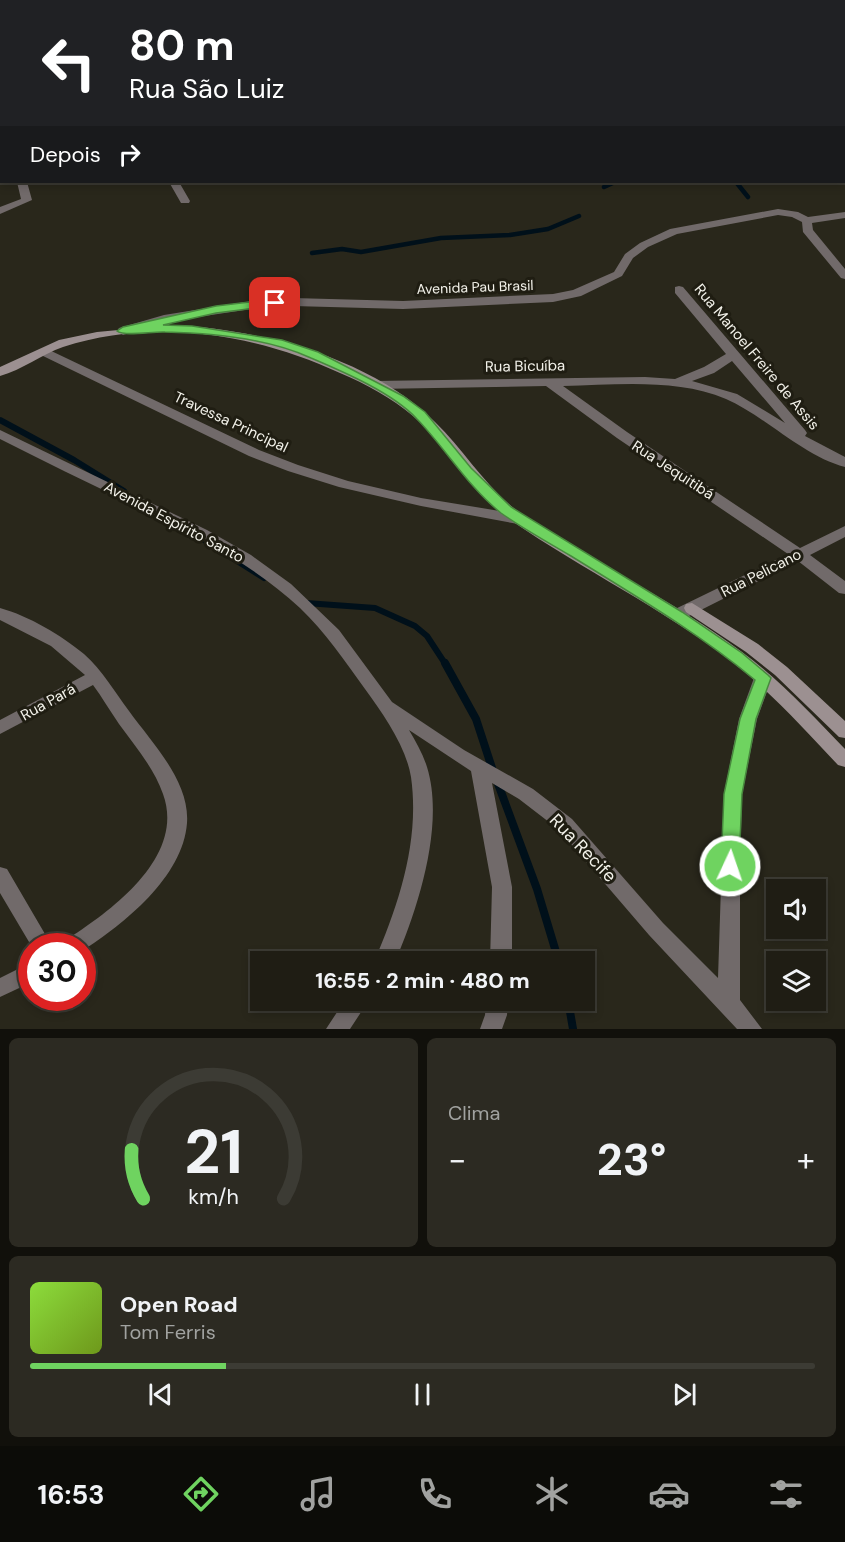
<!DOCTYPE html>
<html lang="pt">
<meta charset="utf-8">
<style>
body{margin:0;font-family:"DM Sans",sans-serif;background:#2c2a22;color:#f1f3f6;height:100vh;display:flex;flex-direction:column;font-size:22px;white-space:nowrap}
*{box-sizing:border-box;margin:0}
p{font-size:20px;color:#a1a2a0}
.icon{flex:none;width:33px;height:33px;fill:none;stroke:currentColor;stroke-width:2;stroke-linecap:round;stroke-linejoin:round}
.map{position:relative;height:1029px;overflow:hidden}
.panel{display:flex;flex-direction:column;gap:9px;padding:9px;background:#11100b;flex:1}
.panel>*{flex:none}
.hud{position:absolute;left:0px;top:0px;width:846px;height:183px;box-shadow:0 3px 9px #0003,0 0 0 2px #3c3b34;background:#202124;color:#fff;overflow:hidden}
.fabs{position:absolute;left:766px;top:879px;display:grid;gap:12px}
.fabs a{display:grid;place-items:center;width:60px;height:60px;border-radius:0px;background:#1f1d14;box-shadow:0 3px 9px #0003,0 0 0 2px #3c3b34;font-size:30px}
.speed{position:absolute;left:18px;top:933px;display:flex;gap:12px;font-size:30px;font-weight:700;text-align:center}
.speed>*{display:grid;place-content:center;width:78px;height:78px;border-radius:50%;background:#1f1d14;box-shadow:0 3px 9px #0003,0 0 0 2px #3c3b34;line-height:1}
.speed .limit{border:9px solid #d22;background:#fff;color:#111}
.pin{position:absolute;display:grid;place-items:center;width:51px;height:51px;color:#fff;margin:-26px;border-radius:12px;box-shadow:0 3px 9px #0006}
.me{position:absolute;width:66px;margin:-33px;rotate:3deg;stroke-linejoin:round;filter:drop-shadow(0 0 4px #0008)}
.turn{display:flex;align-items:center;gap:21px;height:126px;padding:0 30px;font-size:27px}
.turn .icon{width:78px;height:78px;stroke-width:2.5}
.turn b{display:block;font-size:42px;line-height:51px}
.then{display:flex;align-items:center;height:57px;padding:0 30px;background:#0003;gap:12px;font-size:22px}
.big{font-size:45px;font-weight:700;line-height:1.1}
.panel .widget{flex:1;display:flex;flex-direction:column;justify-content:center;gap:9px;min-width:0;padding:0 21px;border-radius:9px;background:#2c2a22}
.panel .dial{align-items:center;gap:0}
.dial svg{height:156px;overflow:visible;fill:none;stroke:#3c3b34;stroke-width:7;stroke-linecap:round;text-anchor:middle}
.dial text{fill:#f1f3f6;stroke:none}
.song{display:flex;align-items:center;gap:18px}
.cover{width:72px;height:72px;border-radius:9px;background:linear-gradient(135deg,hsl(90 70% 55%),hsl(80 70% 35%))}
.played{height:6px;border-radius:3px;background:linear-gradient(90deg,#6fd360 25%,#3c3b34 25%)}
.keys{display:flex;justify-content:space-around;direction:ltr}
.heat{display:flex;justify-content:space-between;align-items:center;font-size:33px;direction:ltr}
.panel .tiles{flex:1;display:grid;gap:9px;grid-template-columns:1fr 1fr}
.widget:last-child{grid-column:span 2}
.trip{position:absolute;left:250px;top:951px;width:345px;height:60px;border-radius:0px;background:#1f1d14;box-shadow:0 3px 9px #0003,0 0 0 2px #3c3b34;font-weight:700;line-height:60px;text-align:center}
.tabs{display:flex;height:96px;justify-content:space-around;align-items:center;background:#0c0c08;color:#a1a2a0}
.tabs .icon{width:42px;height:42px}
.tabs .active{color:#6fd360}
.tabs b{font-size:27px;color:#f1f3f6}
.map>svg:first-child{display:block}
</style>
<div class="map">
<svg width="845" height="1029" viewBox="0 0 845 1029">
<rect width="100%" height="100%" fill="#29271b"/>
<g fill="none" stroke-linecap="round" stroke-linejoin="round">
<path stroke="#00101a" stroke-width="4" d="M411 0 425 2
M643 2 654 0"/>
<path stroke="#00101a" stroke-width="4.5" d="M736 182 748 197
M604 187 615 182
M312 253 342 249 361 252 441 238 510 235 548 229 579 216"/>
<path stroke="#00101a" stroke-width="6" d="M0 420 74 460 124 491
M204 540 264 578
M306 603 375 608 415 626 427 636 446 665"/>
<path stroke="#00101a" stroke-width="8" d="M445 663 476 719 493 771
M497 781 537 889 559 962
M568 1000 573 1029"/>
<path fill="#716a6a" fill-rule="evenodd" d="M13 0 30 2H14Z
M547 0 562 2H548Z
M586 0H607L583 2Z
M781 0H789L779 2Z
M832 0H845V4L844 2Z
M0 13H2L0 18Z
M844 34H845V39H844Z
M844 67H845V73H844Z
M0 69 2 70V77L0 76Z
M844 80H845V86H844Z
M844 101H845V107H844Z
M0 130H2V136H0Z
M0 170H2V176H0Z
M17 182H27L32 200 0 214V207L21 199Z
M169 182H179L190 201 189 203H181Z
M778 209 798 212 808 217 845 212V218L812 223 813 230 845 269V279L841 278 803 232 802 222 792 217 778 215 677 234 648 247 633 258 622 276 581 296 553 302 403 309 293 306 257 308 165 322 123 335 117 331 119 328 164 315 257 300 293 298 403 301 553 294 573 290 614 272 625 254 640 243 670 229Z
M679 286 683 287 805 430 807 433 805 436 845 457V467C804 457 765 416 726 399 676 378 616 385 563 386L627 432 800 548 845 526V537L810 555 845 581V594L839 593 798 561 683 619H671L669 615 671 611 788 554 617 438 546 386 375 389 368 385 375 381 645 377 675 379 704 367 726 354 675 293V287ZM732 361 785 423 737 394 692 381 714 373Z
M45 348 259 450 298 465 348 481 421 498 518 514 526 519 518 524 421 506 339 487 288 471 249 456 41 355 39 352Z
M0 430 207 530 251 555 291 584 339 630 392 702 464 750 533 789 572 819 663 923 718 978 724 794 739 719 754 678 757 674H769L772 678 757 719 742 794 740 866V1000L762 1029H737L649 935 558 829 519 799 492 783 512 887V962H490L492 887 471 771 409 730C416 742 423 754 427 767 445 825 418 908 395 962H374C399 904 420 841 411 777 406 746 383 714 365 689 345 661 325 632 300 608 251 562 190 533 130 503 87 482 43 461 0 439Z
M0 608C29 616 61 635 84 654 103 671 114 691 129 711 152 743 190 781 187 823 183 877 124 924 82 951V946H62L66 940C111 911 186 857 163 794 154 768 135 746 119 724 110 711 102 697 93 685L0 734V720L85 675 51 646 0 620Z
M0 867 7 869 52 946 32 947 0 893Z
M32 962V982L0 997V978Z
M345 1000H369L350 1029H326Z
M486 1000H508L507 1015 502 1029H480L485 1015Z"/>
<path fill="#9c9091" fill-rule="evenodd" d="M172 325C260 329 371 358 435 422 466 452 487 490 523 515 594 563 673 600 742 652 780 680 812 715 845 749V767L838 765C804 729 770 691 731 661 662 608 583 570 512 521 472 493 450 448 413 416 392 398 366 384 340 373 255 334 155 317 63 347 42 354 22 370 0 376V367L59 340 97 332Z
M692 603 758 644 787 667 845 721V738L839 737 775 675 746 652 686 612 684 608 686 604Z"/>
<path fill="#bdaeaf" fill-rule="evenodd" d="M155 0H172L175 2H156Z
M300 0H308V2H300Z
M343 0H361L364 2H344Z
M699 0H715L696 2Z
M764 0H780L761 2Z"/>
</g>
<path fill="#6fd360" stroke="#48893e" stroke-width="1.5" d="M275 299 279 300V305L216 313 163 325 192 326 282 340 318 352 403 396 425 412 471 468 511 507 682 612 742 653 768 675 771 678 756 719 742 794 739 866 736 871 730 873 723 871 721 866 724 794 740 719 755 680C697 632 634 595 571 556 548 542 523 529 501 513 468 487 446 449 417 419 393 393 344 372 311 358 270 339 211 333 165 332 154 331 124 337 117 331L123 327 216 306Z"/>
<g text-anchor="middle" stroke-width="6" stroke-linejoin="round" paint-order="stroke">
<g font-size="14" fill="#f3f2ea" stroke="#1f1d12">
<text transform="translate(475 287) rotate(-2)" y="5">Avenida Pau Brasil</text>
</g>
<g font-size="15" fill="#f3f2ea" stroke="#1f1d12">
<text transform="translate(757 357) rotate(50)" y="5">Rua Manoel Freire de Assis</text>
<text transform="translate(525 366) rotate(-1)" y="5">Rua Bicuíba</text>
<text transform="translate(231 422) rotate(25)" y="5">Travessa Principal</text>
<text transform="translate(673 470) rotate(33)" y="5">Rua Jequitibá</text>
<text transform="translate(174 522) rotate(28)" y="5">Avenida Espírito Santo</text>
<text transform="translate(761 573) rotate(-27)" y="5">Rua Pelicano</text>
<text transform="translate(48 702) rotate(-29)" y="5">Rua Pará</text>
</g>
<g font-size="18" fill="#f3f2ea" stroke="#1f1d12">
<text transform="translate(583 848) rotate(46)" y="6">Rua Recife</text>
</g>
</g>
</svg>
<div class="fabs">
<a><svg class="icon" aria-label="sound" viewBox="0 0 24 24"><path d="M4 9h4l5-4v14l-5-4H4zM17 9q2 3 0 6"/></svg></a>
<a><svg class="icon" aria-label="layers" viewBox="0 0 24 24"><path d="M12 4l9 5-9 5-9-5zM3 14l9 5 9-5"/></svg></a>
</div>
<div class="speed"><div class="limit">30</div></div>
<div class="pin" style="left:275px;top:303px;background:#d93025"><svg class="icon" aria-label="arrive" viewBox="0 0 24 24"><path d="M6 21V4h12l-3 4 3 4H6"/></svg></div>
<svg class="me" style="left:730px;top:866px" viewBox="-20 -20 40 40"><circle r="17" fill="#6fd360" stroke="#fff" stroke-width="3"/><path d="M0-11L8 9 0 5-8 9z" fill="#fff"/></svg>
<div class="trip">16:55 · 2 min · 480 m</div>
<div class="hud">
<div class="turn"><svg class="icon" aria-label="left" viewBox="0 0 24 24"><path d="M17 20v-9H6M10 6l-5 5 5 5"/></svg><div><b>80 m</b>Rua São Luiz</div></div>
<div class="then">Depois<svg class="icon" aria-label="right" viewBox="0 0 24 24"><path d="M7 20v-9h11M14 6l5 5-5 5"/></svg></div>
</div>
</div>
<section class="panel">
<div class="tiles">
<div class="widget dial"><svg viewBox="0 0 100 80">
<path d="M14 69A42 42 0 1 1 86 69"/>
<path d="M14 69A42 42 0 0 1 8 44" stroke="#6fd360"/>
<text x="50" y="56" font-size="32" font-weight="700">21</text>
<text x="50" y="72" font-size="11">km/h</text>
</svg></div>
<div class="widget"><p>Clima</p>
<div class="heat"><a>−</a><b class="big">23°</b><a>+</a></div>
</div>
<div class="widget">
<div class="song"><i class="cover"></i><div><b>Open Road</b><p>Tom Ferris</p></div></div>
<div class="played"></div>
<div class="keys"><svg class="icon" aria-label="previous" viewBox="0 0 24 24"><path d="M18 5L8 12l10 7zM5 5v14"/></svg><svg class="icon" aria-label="pause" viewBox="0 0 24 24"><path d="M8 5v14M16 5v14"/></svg><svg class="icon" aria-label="next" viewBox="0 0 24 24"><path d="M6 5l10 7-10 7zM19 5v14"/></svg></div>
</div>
</div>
</section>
<nav class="tabs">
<b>16:53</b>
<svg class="icon active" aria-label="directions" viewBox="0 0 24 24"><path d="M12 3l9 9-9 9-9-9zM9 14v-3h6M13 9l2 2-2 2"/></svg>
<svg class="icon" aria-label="music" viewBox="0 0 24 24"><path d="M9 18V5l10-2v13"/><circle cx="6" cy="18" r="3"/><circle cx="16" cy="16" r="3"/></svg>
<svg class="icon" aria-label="phone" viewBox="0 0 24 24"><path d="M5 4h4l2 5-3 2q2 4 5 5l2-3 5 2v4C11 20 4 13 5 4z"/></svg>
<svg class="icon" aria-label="climate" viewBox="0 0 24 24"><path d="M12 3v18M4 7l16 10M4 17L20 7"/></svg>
<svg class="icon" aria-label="car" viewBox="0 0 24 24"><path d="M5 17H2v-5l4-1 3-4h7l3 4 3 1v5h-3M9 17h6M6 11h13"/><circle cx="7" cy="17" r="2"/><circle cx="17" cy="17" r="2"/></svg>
<svg class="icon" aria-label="filters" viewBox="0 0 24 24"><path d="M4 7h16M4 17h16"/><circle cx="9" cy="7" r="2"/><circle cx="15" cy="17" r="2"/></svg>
</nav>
